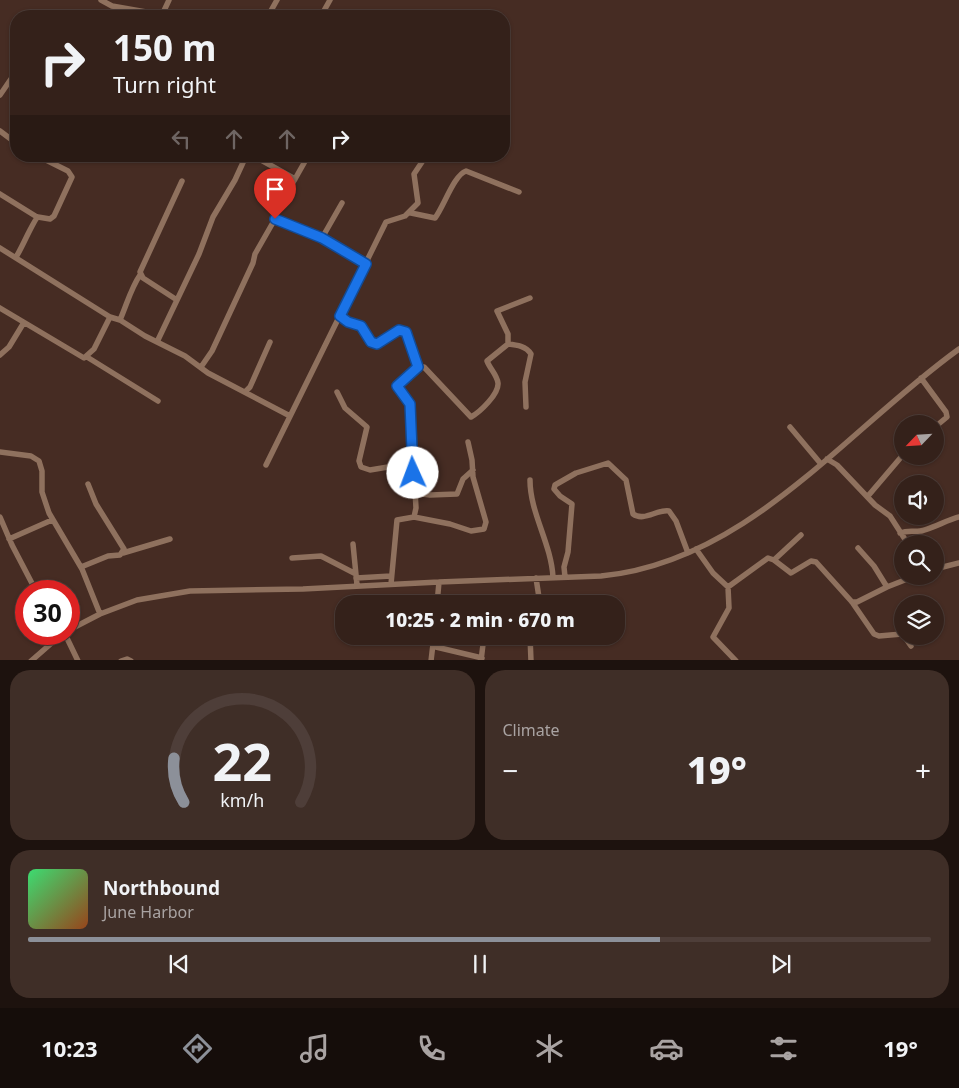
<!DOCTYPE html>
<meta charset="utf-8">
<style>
body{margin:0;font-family:"Noto Sans",sans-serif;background:#3f2e27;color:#f1f3f6;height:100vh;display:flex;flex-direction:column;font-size:19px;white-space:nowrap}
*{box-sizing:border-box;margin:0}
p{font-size:16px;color:#a9a3a2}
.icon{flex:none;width:28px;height:28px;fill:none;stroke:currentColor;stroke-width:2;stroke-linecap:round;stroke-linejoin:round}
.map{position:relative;height:660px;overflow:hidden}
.sheet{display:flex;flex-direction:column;gap:10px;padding:10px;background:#1d120e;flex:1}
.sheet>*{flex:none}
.guide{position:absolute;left:10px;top:10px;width:500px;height:152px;border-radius:20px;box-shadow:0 1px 4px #0004,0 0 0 1px #4e3e39;background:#34211a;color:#f1f3f6;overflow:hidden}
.needle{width:32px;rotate:245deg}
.tools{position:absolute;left:894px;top:415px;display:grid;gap:10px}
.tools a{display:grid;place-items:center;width:50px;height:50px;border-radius:50%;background:#34211a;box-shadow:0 1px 4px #0004,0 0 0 1px #4e3e39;font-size:25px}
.speed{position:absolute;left:15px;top:580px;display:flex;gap:10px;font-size:25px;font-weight:700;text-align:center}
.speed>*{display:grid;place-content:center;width:65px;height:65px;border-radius:50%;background:#34211a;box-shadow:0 1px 4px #0004,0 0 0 1px #4e3e39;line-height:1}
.speed .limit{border:8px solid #d22;background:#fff;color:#111}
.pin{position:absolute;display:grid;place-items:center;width:42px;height:42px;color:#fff;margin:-51px -21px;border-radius:50% 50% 50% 0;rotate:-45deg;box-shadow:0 0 5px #0007}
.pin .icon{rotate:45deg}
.me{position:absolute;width:55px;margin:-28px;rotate:358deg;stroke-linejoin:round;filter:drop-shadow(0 0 4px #0008)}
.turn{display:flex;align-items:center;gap:18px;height:105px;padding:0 20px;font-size:22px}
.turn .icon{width:65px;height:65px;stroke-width:2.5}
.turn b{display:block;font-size:35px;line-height:42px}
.lanes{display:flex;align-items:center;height:48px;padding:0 20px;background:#0003;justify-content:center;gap:25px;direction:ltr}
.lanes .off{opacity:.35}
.big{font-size:38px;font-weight:800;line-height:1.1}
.sheet .widget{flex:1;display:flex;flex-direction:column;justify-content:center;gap:8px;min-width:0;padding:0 18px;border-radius:20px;background:#3f2e27}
.sheet .dial{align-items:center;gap:0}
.dial svg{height:130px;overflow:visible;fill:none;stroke:#4e3e39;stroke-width:7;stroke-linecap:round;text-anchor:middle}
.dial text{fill:#f1f3f6;stroke:none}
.song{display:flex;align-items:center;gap:15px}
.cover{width:60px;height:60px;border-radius:8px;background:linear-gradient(135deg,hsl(140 70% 55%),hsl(20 70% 35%))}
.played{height:5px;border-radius:2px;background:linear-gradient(90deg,#8c9099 70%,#4e3e39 70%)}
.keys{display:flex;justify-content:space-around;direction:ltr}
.heat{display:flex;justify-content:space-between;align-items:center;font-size:28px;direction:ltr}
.sheet .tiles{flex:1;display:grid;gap:10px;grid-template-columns:1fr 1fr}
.widget:last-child{grid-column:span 2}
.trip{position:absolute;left:335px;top:595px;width:290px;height:50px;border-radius:20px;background:#34211a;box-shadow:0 1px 4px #0004,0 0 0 1px #4e3e39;font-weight:800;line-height:50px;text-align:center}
.menu{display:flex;height:80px;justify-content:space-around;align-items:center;background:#150d0a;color:#a9a3a2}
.menu .icon{width:35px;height:35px}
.menu .on{color:#8c9099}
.menu b{font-size:22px;color:#f1f3f6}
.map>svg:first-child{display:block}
</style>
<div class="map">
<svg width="959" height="661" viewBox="0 0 959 661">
<rect width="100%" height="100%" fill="#462c23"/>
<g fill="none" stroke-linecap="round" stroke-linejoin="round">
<path stroke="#8f715e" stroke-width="5.5" d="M101 0 112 6 169 16
M162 15 169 0
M268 16 277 0
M321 16 330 0
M0 95 13 76
M0 131 16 143
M254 156 295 179 308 156
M0 194 37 217
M411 213 435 218C444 206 454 175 466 171L519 192
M275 219 322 238 366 264
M322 238 342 203
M0 248 110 317 120 320 145 336 185 356 208 373 290 416
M16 257C21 250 34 219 38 217L50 219 54 216 72 177 68 171 38 156
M177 300 143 278 140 272 182 181
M0 308 84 358 94 349 110 317
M340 316 348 322 361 326 371 342 374 344 403 330 408 335 418 367
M120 320C127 304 131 288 140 275
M157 342 199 254 213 217 235 180 246 156
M508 344V334L497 311 530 298
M0 355 9 347 23 324
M87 357 158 401
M201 367 212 351 253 263 255 254 275 219 278 207 295 179
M921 378 946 412 947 417 935 427
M245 392 250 387 270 342
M337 392 345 408 367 427 359 461 361 467 370 470 388 467 413 473
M790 427 821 464
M0 452 31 456 39 461 42 471V492L49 513 82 569 100 614
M827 459 837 465 875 505 890 516 908 544
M266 465 386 222 405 216 418 203 414 174 426 156
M530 480C530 513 551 543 553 577
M414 493 430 495 457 494 463 479 473 470
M868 496 902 456
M0 517 12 545 36 591
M414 517 450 524 471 531 484 529 486 522 473 477 472 460 468 442
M900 533C908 530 913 532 920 531 926 531 950 519 959 517
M9 539 52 520
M353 544 357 585
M858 548 874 566 887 587
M696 549 713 573 728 587 768 558 774 560 791 573 811 561 816 562 852 602 874 634 879 636 902 634
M123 553 170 539
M292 558 321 556 354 573
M774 560 801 535
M81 567 108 556 120 555 124 549 96 504 88 484
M935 569 959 563
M565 577 564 567 568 552 572 504 560 496 554 489 555 485 576 473 608 463 626 480 633 514C644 522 657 509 669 511L676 521 688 553
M356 578 391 576
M536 578 540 604
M391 584 397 520 414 517 416 508 410 404 397 386 418 367H424L471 417C480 412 499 394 498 383 497 375 490 369 487 361L508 344C517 345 526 346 531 354L525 382 526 407
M728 587 729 608 713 637 736 661
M852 602H857L887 587 915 576
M437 604 439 582
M69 630 100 614 137 600 190 591 303 589 439 582 601 576C748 562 846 430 959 349
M65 634 78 661
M434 636 433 644 436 647 482 658
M530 636 531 661
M904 636 911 646
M31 661 62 634
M121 661 127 659 131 661
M431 661 433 644
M481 661 484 636"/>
</g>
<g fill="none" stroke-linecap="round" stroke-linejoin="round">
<defs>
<path id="route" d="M275 219 322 238 366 264 340 316 348 322 361 326 371 342 377 344 399 330 406 332 418 367 397 386 410 404 413 473"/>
</defs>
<use href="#route" stroke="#114b97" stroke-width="12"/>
<use href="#route" stroke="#1a73e8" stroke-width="9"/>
</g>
</svg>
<div class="tools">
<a><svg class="needle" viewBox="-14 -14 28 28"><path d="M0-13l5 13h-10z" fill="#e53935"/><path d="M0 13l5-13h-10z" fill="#a9a3a2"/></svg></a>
<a><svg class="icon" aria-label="sound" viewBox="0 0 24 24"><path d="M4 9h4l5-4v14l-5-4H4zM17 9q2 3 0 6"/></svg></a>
<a><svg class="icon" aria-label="search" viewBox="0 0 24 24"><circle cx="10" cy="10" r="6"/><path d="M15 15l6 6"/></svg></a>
<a><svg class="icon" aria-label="layers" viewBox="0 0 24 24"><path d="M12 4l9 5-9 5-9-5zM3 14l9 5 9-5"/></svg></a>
</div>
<div class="speed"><div class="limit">30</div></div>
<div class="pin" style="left:275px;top:219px;background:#d93025"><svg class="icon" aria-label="arrive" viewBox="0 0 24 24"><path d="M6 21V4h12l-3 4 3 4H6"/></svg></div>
<svg class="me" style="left:413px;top:473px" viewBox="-20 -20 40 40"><circle r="19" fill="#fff"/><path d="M0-13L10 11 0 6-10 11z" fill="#1a73e8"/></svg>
<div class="trip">10:25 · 2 min · 670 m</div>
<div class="guide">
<div class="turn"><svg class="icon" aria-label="right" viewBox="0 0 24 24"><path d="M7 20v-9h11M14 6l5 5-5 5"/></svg><div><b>150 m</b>Turn right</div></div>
<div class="lanes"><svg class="icon off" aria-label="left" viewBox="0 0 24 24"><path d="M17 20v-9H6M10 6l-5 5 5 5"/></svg><svg class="icon off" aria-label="ahead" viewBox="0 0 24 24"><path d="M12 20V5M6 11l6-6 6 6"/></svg><svg class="icon off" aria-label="ahead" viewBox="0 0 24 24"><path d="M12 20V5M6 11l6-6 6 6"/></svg><svg class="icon" aria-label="right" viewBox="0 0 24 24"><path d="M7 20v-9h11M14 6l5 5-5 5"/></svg></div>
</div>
</div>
<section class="sheet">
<div class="tiles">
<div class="widget dial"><svg viewBox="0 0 100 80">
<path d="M14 69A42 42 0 1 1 86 69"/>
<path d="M14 69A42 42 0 0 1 8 42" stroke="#8c9099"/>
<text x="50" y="56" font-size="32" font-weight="700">22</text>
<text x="50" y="72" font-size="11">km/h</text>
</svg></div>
<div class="widget"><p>Climate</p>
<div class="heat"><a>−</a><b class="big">19°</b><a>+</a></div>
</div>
<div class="widget">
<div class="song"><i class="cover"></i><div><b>Northbound</b><p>June Harbor</p></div></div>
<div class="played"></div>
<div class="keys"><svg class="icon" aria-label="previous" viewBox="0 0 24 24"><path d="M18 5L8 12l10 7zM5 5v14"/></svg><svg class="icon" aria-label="pause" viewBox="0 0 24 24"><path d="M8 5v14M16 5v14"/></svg><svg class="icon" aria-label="next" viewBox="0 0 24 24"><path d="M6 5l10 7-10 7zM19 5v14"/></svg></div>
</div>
</div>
</section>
<nav class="menu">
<b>10:23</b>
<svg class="icon on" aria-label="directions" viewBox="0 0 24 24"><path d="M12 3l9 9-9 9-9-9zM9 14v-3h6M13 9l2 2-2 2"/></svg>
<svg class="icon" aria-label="music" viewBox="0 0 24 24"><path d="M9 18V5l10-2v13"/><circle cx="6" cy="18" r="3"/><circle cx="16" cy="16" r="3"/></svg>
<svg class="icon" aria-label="phone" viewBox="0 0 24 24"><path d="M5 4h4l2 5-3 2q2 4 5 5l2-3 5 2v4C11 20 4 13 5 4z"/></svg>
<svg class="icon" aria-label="climate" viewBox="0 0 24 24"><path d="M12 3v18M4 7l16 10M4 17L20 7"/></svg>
<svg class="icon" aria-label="car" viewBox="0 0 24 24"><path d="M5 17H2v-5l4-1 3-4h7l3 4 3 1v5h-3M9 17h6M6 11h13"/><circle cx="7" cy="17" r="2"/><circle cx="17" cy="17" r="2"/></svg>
<svg class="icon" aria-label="filters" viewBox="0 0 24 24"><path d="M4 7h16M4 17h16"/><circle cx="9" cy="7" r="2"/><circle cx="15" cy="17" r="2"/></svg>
<b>19°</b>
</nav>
